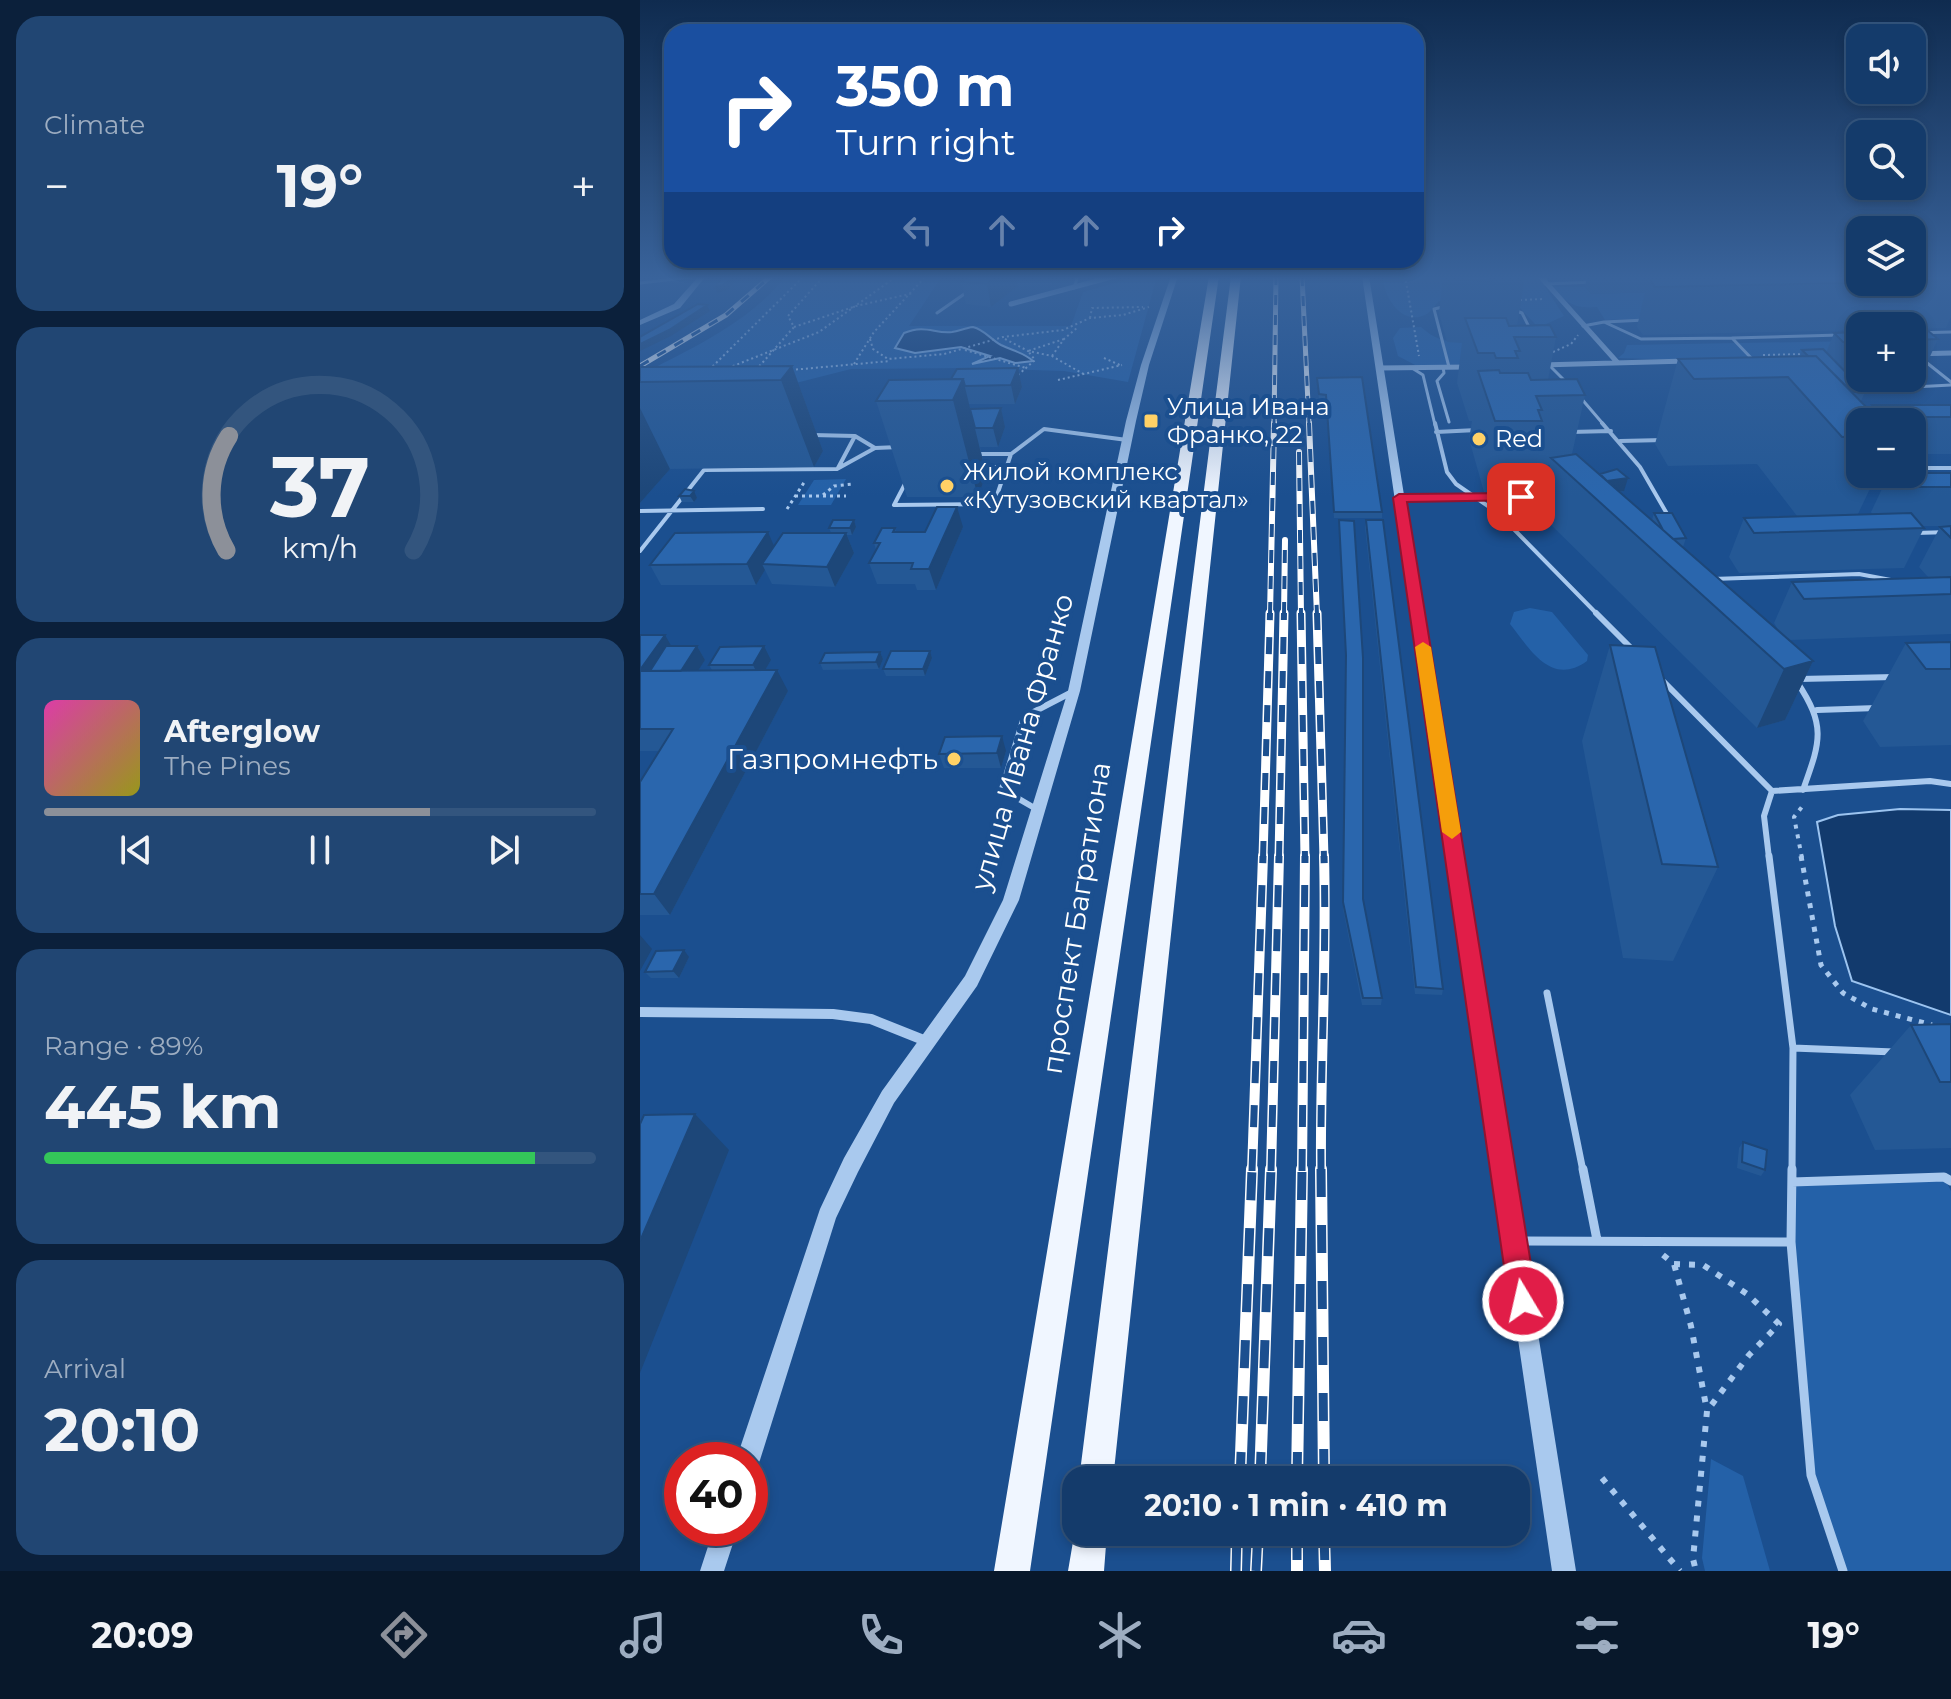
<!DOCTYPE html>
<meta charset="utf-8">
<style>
body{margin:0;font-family:Montserrat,sans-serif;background:#214673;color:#f1f3f6;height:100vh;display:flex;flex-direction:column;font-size:30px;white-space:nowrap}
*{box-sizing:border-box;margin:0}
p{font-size:26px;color:#9dadc1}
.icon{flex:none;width:44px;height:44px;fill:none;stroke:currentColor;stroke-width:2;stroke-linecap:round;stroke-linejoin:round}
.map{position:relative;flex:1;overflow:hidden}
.sheet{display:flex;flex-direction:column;gap:16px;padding:16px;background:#0b203b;width:640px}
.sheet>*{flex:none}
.banner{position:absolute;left:24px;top:24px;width:760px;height:244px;border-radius:24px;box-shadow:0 4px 12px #0003,0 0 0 2px #33557e;background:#1a4fa0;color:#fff;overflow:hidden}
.controls{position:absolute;left:1206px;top:24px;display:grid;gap:16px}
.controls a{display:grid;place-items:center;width:80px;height:80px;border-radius:16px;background:#143b6b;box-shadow:0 4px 12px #0003,0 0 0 2px #33557e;font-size:40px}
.speed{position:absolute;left:24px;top:1442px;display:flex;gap:16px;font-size:40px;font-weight:700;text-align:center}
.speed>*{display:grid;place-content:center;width:104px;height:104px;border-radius:50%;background:#143b6b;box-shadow:0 4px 12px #0003,0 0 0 2px #33557e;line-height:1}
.speed .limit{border:12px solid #d22;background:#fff;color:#111}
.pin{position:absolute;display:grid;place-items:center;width:68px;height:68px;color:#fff;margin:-34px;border-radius:16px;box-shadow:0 4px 12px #0006}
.me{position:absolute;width:88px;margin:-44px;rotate:351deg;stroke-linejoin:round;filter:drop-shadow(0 0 6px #0008)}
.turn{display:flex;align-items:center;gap:28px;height:168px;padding:0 40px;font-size:36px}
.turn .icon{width:104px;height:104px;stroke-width:2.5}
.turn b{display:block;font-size:56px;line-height:68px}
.lanes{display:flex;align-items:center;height:76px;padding:0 40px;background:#0003;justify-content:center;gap:40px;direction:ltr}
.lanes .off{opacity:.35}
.big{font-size:60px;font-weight:700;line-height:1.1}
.sheet .widget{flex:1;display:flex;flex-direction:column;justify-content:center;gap:12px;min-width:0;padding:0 28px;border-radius:24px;background:#214673}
.sheet .dial{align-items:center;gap:0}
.dial svg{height:208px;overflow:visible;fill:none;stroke:#33557e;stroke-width:7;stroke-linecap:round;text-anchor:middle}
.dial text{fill:#f1f3f6;stroke:none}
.song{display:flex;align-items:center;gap:24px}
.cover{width:96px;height:96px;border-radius:12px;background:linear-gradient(135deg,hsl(320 70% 55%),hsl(60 70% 35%))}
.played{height:8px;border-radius:4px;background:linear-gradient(90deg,#8c9099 70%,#33557e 70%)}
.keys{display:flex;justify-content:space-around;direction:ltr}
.heat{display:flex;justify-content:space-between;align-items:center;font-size:44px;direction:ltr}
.charge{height:12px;border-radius:6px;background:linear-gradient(90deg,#34c759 89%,#33557e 0)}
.trip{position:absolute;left:422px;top:1466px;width:468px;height:80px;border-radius:24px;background:#143b6b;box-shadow:0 4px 12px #0003,0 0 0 2px #33557e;font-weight:700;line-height:80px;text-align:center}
.dock{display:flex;height:128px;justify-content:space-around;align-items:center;background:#08182b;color:#9dadc1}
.dock .icon{width:56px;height:56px}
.dock .active{color:#8c9099}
.dock b{font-size:36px;color:#f1f3f6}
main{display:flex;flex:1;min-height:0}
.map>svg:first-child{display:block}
</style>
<main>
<section class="sheet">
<div class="widget"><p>Climate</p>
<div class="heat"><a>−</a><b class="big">19°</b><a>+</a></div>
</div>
<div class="widget dial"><svg viewBox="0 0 100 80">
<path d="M14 69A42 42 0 1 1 86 69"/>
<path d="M14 69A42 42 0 0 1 15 25" stroke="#8c9099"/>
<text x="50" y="56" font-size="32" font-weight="700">37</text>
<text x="50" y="72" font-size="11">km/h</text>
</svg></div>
<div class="widget">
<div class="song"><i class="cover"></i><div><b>Afterglow</b><p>The Pines</p></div></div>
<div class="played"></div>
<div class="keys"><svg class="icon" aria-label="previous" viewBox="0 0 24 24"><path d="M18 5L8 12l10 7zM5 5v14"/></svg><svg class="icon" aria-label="pause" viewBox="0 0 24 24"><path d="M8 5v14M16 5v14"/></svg><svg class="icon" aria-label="next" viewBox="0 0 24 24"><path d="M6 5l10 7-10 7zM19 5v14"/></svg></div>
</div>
<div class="widget"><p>Range · 89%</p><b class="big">445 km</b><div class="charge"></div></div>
<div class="widget"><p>Arrival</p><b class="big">20:10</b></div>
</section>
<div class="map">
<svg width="1311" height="1571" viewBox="0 0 1311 1571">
<rect width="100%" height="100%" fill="#1b4f8f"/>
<path fill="#2461a8" d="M146 276H302L269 326H431L443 292 500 276H517L488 382 424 371 331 368 211 369 144 386 0 375C51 349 110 322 146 276Z
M743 276H833L823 304 799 301C795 305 790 313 785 315 761 326 743 296 743 276Z
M867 276H898L924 316 906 324H895L880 308Z
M1220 282 1015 318 965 320 957 307C935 309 928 304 912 287H945L951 294 1172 288Z
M781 327C794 339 805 342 822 342L824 345H842L878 334 835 364 777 366 758 356 753 338 760 328Z
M1220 341V354L1049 360 978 358 984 353 987 345Z
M206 479 191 505H158L174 480Z
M890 608 912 612 948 655 947 661C911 687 890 649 870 624L874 612Z
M1304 1177 1311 1191V1571H1203L1171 1475 1151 1242 1152 1182Z
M1071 1459 1103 1476 1130 1571H1065L1062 1558Z"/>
<path fill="#123a6d" stroke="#9cc4f0" stroke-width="2" d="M333 327C345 330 350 339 361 345 373 351 383 352 393 361L375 363 360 358 332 364 350 356 321 347 275 353 255 348 264 333C286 324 294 334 312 332 319 331 325 328 333 327Z
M1260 809 1311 810V1015L1212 981 1195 926 1177 822 1198 815Z"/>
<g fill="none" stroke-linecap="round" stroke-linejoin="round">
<path stroke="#a9c9ee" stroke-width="2" stroke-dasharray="2 3" stroke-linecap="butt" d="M765 276 779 356
M880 300 904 299
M450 318 452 308 503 307
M154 327 216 306 274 293
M230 339 233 349 248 359 304 354 363 337 423 330 450 318 483 315 509 307
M365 339 388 351 412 356 445 375
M325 350 386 368
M913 352 931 344 938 335
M1123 355 1166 354
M412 356 424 339 438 327
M464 358 480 365
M214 364 234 332 286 276
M88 368 179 332 257 276
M69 370 164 276
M116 370 154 327 148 316 184 276
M151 370 250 361
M378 375 395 360 388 351 424 339
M418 380 482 365"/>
<path stroke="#a9c9ee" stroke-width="3" stroke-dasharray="3 4" stroke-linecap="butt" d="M183 495 194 486 213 484
M155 496H206
M147 509 165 481"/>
<path stroke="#a9c9ee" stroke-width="4" stroke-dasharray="4 6" stroke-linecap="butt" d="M1162 858 1154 817 1165 803"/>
<path stroke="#a9c9ee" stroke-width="5" stroke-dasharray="5 7" stroke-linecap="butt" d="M1161 856 1181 965 1203 993 1232 1009 1292 1025"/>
<path stroke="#a9c9ee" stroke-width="6" stroke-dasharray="6 9" stroke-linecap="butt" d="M1023 1255 1034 1264 1051 1326 1067 1411 1053 1559 1056 1571
M1034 1264 1063 1265 1107 1294 1139 1324 1109 1355 1067 1411
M962 1478 1040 1571"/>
<path stroke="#a9c9ee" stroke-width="3" d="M0 283 60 276
M905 284 953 282
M434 288 438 276
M807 306 794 309 809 367
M874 310 882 313 891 331
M297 313 330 290
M1005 320 964 322 1001 339 1092 338 1114 361
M943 326 964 322
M1272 333 1311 332
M1092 338 1200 335
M1272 351 1311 382
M907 363 927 383
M803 367 804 373 797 381 809 422
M772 368 783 375 795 425
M1217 390 1311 385
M940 397 964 425"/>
<path stroke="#a9c9ee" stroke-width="4" d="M795 423 807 472 816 484 858 513 958 615
M962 423 1000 467 1030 519
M796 432 837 430
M930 432 971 431
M173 435 215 436 235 448 259 447
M980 441 1024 440
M336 454H371L404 429 487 440
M339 467H367
M198 468 215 436
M1272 468H1311
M267 480 254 505 354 504 371 454
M759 498 905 497
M0 511 123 509
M1275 533 1311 532
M0 551 64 470 197 469 235 448
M1072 579 1219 574 1256 581"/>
<path stroke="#a9c9ee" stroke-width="6" d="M956 613 993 650
M1020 678 1132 791 1124 816 1129 858
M1159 679 1255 677
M1157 682C1187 727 1180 742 1163 790
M1177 710 1237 708
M1132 791 1290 781 1311 784
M398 810 362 789 384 717 434 691"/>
<path stroke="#a9c9ee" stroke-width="7" d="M1129 856 1153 1048 1152 1171
M907 993 943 1171
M1153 1048 1254 1052"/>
<path stroke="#a9c9ee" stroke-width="9" d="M943 1169 957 1240
M1152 1182 1304 1177 1311 1181
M877 1241 1151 1242 1171 1475 1203 1571
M1151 1242 1152 1169"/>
<path stroke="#a9c9ee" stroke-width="5" d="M900 276 977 362
M371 304 475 276
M1272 354 1311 353
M901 365 1047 361
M739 368 827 367"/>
<path stroke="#a9c9ee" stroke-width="10" d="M0 1012 193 1014 231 1019 286 1041"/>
<path fill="#a9c9ee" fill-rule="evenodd" d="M59 276H66L40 308 0 325V320L34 304Z
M531 276H538L509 365 496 421 440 691 379 900 337 986 254 1103 218 1172 196 1218 120 1460 116 1468 110 1471V1460H96L180 1209 204 1158 242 1091 325 976 363 900 428 691 486 421 501 365Z
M722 276H729L936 1571H912Z
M74 1528H98L84 1571H60Z"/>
<path fill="#f0f6ff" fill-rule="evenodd" d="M569 276H579L390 1571H354Z
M591 276H601L473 1480H439Z
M436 1524V1532H467L464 1571H428Z"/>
<defs>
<path id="rail-far4" d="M662 276 669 425
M0 366 86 315 131 276
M634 425 636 276"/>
<path id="rail-far3" d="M669 423 677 615
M659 452 661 615
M630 615 634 423
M644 615 645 540"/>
<path id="rail-far2" d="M661 613 665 858
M677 613 684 858
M623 858 630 613
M639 858 644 613"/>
<path id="rail-far1" d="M612 1171 623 856
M631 1171 639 856
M662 1171 665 856
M681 1171C680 1066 687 961 684 856"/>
<path id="rail" d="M681 1169 684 1480
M600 1480 612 1169
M620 1480 631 1169
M657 1480 662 1169
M657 1532V1571
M684 1532 685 1571
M596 1571 597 1532
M616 1571 618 1532"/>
</defs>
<use href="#rail-far4" stroke="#fff" stroke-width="5"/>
<use href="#rail-far3" stroke="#fff" stroke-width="6"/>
<use href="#rail-far2" stroke="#fff" stroke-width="9"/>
<use href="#rail-far1" stroke="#fff" stroke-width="10"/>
<use href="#rail" stroke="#fff" stroke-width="12"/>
<use href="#rail-far4" stroke="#1b4f8f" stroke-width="3" stroke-dasharray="10" stroke-linecap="butt"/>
<use href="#rail-far3" stroke="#1b4f8f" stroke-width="4" stroke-dasharray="13" stroke-linecap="butt"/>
<use href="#rail-far2" stroke="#1b4f8f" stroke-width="6" stroke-dasharray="17" stroke-linecap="butt"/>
<use href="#rail-far1" stroke="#1b4f8f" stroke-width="7" stroke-dasharray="22" stroke-linecap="butt"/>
<use href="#rail" stroke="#1b4f8f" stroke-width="9" stroke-dasharray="28" stroke-linecap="butt"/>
</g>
<path fill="#245895" d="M328 276H416L412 285 378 286 351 307 326 304 321 282Z
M803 276H885L877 326 916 337 908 380 945 395 932 454 984 491 980 492 1012 520 1014 513 1046 538 1043 547 1139 631 1134 623 1152 582 1288 577 1279 567 1300 527 1311 526V634L1150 640 1173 661 1145 720 1117 728 900 514 910 465 894 466 889 492H844L829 439 832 421H829L817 383 822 343 807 342 799 313Z
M947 276H1311V317L1306 328 1272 329V326H1220V330L1003 335 997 327 1005 292 951 294 945 287Z
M1272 331 1298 339 1282 374H1272Z
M1220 332V376H1209L1225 392 1221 401 1230 411 1232 405H1311V454H1272V422H1220V474H1237L1218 514H1232L1231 512 1249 474 1311 473V526H1283L1284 528 1264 568 1099 573 1089 557 1104 518 1157 516 1117 464 1028 466 1015 444 1038 359 1160 357 1162 350 1186 353 1194 333Z
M152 366 183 451 174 467 30 469 0 503V367Z
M378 368 382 387 375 404H329L330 409 361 408 365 427 358 447H340L346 474 338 497H267L236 401 311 379Z
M722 377 742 512V518H694L686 401 679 400 677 378Z
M45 489 57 498 54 502H42L39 496Z
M214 520 216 527 212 535H207L214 553 195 587 132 584 125 570 116 585H21L10 565 134 546 191 533 189 528Z
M726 520 803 989 802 995 775 994 725 527Z
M323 527 296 590H277L275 584H237L229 563 236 550 234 543 255 528 256 532H285Z
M699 527 723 899 742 998 741 1005H722L703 909 706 662Z
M0 635 31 646H57L65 660 58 670H72L69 665 131 660 125 670 148 691 30 915H0V782L19 751H0Z
M1311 642V745L1240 747 1223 721 1266 643Z
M970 645 1078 867 1033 961 983 958 942 741Z
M290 651 292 658 285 676H246L243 669Z
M240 652 243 659 239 669 183 670 180 663Z
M366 751 361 768H304L299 754Z
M49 957 39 978H11L5 972Z
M1311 1024V1148L1235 1150 1210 1095 1271 1025Z
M1103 1142 1125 1170 1121 1176 1097 1168 1099 1148Z"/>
<path fill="#1d4779" d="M92 276H99L89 289 77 293 75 287Z
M357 276H376L378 286 351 307 347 284Z
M411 276H416L412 285Z
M67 305 70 311 31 336 0 351V344Z
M152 366 183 451 174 467 141 380Z
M378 368 382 387 375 404 371 385Z
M323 379 346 474 338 497 313 400Z
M0 408 30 469 0 503Z
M361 408 365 427 358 447 353 428Z
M988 478 984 491 953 496 951 483Z
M54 491 57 498 54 502 50 496Z
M317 507 323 527 296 590 289 569Z
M214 520 216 527 212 535 210 528Z
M128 532 137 553 122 564 125 570 116 585 107 564Z
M206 533 214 553 195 587 187 567Z
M25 635 37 656 12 692 0 670Z
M57 646 65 660 48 686 40 672Z
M124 646 131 660 120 679 113 665Z
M290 651 292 658 285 676 283 669Z
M240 652 243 659 239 669 236 662Z
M1173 661 1145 720 1117 728 1144 669Z
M137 670 148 691 30 915 14 894Z
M362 736 366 751 361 768 357 753Z
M0 935 12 949 0 971Z
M44 950 49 957 39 978 33 971Z
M55 1114 89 1150 0 1373V1241Z"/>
<path fill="#2a66ad" stroke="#1d4779" stroke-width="2" d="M83 276H92L87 283 75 287Z
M328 276H357L347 284 321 282Z
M813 276H849L852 282 814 279Z
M1147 276H1220V282H1251L1015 287 1009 279Z
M1272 276H1311V281L1272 282Z
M58 304 67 305 29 330 0 344V337Z
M825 318H866L869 326 910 325 916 337H874L880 351H875L878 358H856L854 353H838Z
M1287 330 1298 339 1272 340V331Z
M1220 332V341L1203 342 1194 333Z
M1183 349 1225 392H1212L1176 356H1168L1162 350Z
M1176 356 1241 422H1220V436L1202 437 1148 377 1054 379 1038 359Z
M152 366 141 380 0 382V367Z
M378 368 371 385 325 386 323 379H311L317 369Z
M859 370 860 373H888L891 380 937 379 945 395 896 396 902 410H898L902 421H855L838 371Z
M722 377 742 512H694L686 395 679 394 677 378Z
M323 379 313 400 236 401 249 380Z
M1232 405H1311V417H1243Z
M361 408 353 428H335L330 409Z
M936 454 1173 661 1144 669 911 458Z
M977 469 988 478 967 481 960 474Z
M1272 473H1311V487H1261L1250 474Z
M45 489 54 491 50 496H39Z
M297 507H317L289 569H271L273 563H229L240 543H234L242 528H255L253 532H285Z
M1014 513H1032L1046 538 1033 539 1023 530Z
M1271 513 1284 528 1114 533 1104 518Z
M193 520H214L210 528H189Z
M699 520 714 521 723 658V899L742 998H723L703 902 706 655Z
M726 520H743L803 989 776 987Z
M1311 526V538L1300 527Z
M128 532 107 564 10 565 35 533Z
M143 533H206L187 567 122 564Z
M1311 577V594L1164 599 1152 582Z
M0 635H25L0 670Z
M1311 642V669H1286L1266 643Z
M970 645 1015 647 1078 867 1022 864Z
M26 646H57L41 671H10Z
M124 646 113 665H69L80 647Z
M251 651H290L283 669H243Z
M240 652 236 662 180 663 185 653Z
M137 670 14 894H0V782L33 729H0V671Z
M362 736 357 753 299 754 305 737Z
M44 950 33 971 5 972 16 951Z
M1311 1024V1082H1300L1271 1025Z
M55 1114 0 1241V1124L4 1115Z
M1103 1142 1127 1150 1125 1170 1102 1162Z"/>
<linearGradient id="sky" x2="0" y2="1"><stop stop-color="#0f2b4f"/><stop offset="0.56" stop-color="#39639b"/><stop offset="1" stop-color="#39639b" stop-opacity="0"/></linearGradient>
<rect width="1311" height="496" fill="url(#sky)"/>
<path fill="#e11d48" stroke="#92132f" stroke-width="2" d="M881 493 886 495V500L767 502 897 1301 893 1311 883 1315 873 1311 869 1301 753 498 759 494Z"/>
<path fill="#f59e0b" d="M783 642 791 647 821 832 812 839 802 832 775 647Z"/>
<g fill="#ffd166" stroke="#1b4f8f" stroke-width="3">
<rect x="503" y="413" width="16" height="16" rx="4"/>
<circle cx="839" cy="439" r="8"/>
<circle cx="307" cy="486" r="8"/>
<circle cx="314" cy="759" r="8"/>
</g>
<g text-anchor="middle" stroke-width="8" stroke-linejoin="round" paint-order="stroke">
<g font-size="24" fill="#fff" stroke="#1b4f8f" text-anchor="start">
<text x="527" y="415">Улица Ивана<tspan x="527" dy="28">Франко, 22</tspan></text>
<text x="855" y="447">Red</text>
<text x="323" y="480">Жилой комплекс<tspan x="323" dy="28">«Кутузовский квартал»</tspan></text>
</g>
<g font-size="28" fill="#fff" stroke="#1b4f8f">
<text transform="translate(382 742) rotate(-74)" y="10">улица Ивана Франко</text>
<text transform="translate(436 918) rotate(-81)" y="10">проспект Багратиона</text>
</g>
<g font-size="28" fill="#fff" stroke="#1b4f8f" text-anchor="end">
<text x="298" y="769">Газпромнефть</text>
</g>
</g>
</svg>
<div class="controls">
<a><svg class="icon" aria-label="sound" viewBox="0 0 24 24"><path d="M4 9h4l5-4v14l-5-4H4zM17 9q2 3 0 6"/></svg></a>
<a><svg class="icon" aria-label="search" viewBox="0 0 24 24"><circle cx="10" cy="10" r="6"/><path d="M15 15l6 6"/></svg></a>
<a><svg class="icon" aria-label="layers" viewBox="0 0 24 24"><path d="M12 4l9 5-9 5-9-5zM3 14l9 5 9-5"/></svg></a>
<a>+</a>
<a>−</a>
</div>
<div class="speed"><div class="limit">40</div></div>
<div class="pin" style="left:881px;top:497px;background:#d93025"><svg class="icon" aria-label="arrive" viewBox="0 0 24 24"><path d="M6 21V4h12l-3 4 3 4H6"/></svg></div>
<svg class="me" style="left:883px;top:1301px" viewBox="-20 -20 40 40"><circle r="17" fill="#e11d48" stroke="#fff" stroke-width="3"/><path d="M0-11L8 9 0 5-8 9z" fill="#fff"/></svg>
<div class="trip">20:10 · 1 min · 410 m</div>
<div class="banner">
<div class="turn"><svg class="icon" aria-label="right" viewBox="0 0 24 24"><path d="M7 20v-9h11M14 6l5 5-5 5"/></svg><div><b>350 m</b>Turn right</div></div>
<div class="lanes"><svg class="icon off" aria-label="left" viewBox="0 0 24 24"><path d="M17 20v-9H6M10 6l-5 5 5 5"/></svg><svg class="icon off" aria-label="ahead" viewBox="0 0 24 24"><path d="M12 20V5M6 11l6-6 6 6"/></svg><svg class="icon off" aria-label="ahead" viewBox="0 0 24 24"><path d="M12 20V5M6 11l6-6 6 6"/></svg><svg class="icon" aria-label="right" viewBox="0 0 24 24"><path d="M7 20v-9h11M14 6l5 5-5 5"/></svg></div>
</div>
</div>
</main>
<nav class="dock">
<b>20:09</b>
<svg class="icon active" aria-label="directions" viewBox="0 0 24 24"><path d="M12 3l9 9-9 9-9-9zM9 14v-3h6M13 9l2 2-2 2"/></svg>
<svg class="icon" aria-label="music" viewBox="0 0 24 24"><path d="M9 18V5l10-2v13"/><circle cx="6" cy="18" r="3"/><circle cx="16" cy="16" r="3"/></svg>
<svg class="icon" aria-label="phone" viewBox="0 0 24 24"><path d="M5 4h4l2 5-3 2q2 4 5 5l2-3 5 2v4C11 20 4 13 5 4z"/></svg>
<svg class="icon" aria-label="climate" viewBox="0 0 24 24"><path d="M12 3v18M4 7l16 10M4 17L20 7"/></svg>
<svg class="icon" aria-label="car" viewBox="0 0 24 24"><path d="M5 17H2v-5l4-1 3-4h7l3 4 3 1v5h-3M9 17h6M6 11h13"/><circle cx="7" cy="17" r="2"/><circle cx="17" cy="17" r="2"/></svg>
<svg class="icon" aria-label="filters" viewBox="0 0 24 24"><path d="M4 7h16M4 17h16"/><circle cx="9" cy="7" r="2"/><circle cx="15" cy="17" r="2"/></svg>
<b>19°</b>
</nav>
